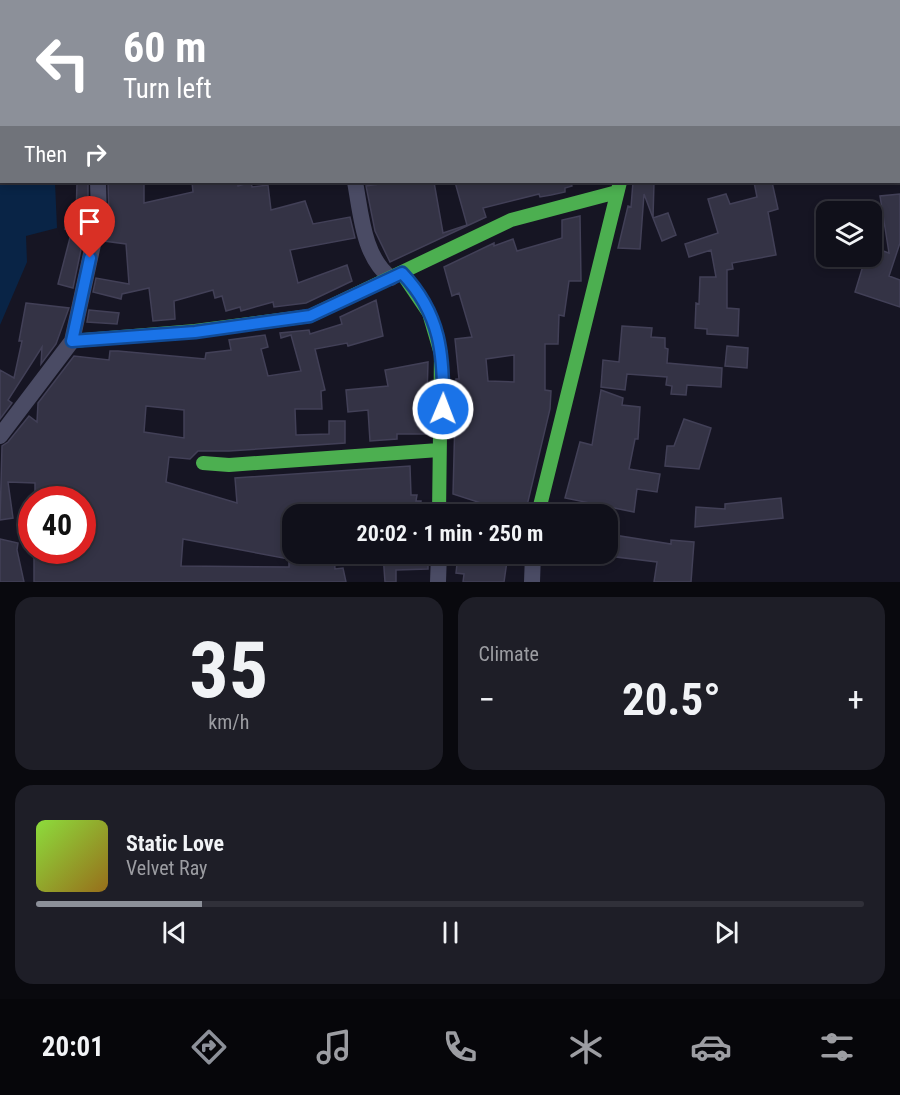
<!DOCTYPE html>
<meta charset="utf-8">
<style>
body{margin:0;font-family:"Roboto Condensed",sans-serif;background:#1e1e27;color:#f1f3f6;height:100vh;display:flex;flex-direction:column;font-size:22px;white-space:nowrap}
*{box-sizing:border-box;margin:0}
p{font-size:20px;color:#9c9da2}
.icon{flex:none;width:33px;height:33px;fill:none;stroke:currentColor;stroke-width:2;stroke-linecap:round;stroke-linejoin:round}
.map{position:relative;height:582px;overflow:hidden}
.side{display:flex;flex-direction:column;gap:15px;padding:15px;background:#09090e;flex:1}
.side>*{flex:none}
.banner{position:absolute;left:0px;top:0px;width:900px;height:183px;box-shadow:0 3px 9px #0003,0 0 0 2px #303039;background:#8c9099;color:#fff;overflow:hidden}
.buttons{position:absolute;left:816px;top:201px;display:grid;gap:12px}
.buttons a{display:grid;place-items:center;width:66px;height:66px;border-radius:12px;background:#10101a;box-shadow:0 3px 9px #0003,0 0 0 2px #303039;font-size:30px}
.speed{position:absolute;left:18px;top:486px;display:flex;gap:12px;font-size:30px;font-weight:700;text-align:center}
.speed>*{display:grid;place-content:center;width:78px;height:78px;border-radius:50%;background:#10101a;box-shadow:0 3px 9px #0003,0 0 0 2px #303039;line-height:1}
.speed .limit{border:9px solid #d22;background:#fff;color:#111}
.pin{position:absolute;display:grid;place-items:center;width:51px;height:51px;color:#fff;margin:-62px -26px;border-radius:50% 50% 50% 0;rotate:-45deg;box-shadow:0 0 6px #0007}
.pin .icon{rotate:45deg}
.me{position:absolute;width:66px;margin:-33px;rotate:1deg;stroke-linejoin:round;filter:drop-shadow(0 0 4px #0008)}
.turn{display:flex;align-items:center;gap:21px;height:126px;padding:0 24px;font-size:27px}
.turn .icon{width:78px;height:78px;stroke-width:2.5}
.turn b{display:block;font-size:42px;line-height:51px}
.then{display:flex;align-items:center;height:57px;padding:0 24px;background:#0003;gap:12px;font-size:22px}
.big{font-size:45px;font-weight:700;line-height:1.1}
.side .card{flex:1;display:flex;flex-direction:column;justify-content:center;gap:9px;min-width:0;padding:0 21px;border-radius:18px;background:#1e1e27}
.side .dial{align-items:center;gap:0}
.dial b{font-size:78px;line-height:1}
.song{display:flex;align-items:center;gap:18px}
.cover{width:72px;height:72px;border-radius:9px;background:linear-gradient(135deg,hsl(90 70% 55%),hsl(40 70% 35%))}
.played{height:6px;border-radius:3px;background:linear-gradient(90deg,#8c9099 20%,#303039 20%)}
.keys{display:flex;justify-content:space-around;direction:ltr}
.heat{display:flex;justify-content:space-between;align-items:center;font-size:33px;direction:ltr}
.side .tiles{flex:1;display:grid;gap:15px;grid-template-columns:1fr 1fr}
.card:last-child{grid-column:span 2}
.trip{position:absolute;left:282px;top:504px;width:336px;height:60px;border-radius:18px;background:#10101a;box-shadow:0 3px 9px #0003,0 0 0 2px #303039;font-weight:700;line-height:60px;text-align:center}
.dock{display:flex;height:96px;justify-content:space-around;align-items:center;background:#06060a;color:#9c9da2}
.dock .icon{width:42px;height:42px}
.dock .on{color:#8c9099}
.dock b{font-size:27px;color:#f1f3f6}
.map>svg:first-child{display:block}
</style>
<div class="map">
<svg width="900" height="582" viewBox="0 0 900 582">
<rect width="100%" height="100%" fill="#161523"/>
<path fill="#092446" d="M0 0 57 1 2 2V182H55L57 228 26 236 27 262 0 325Z"/>
<path fill="#343345" stroke="#424057" stroke-width="1.5" fill-rule="evenodd" d="M77 182H88V216L73 288 58 284 72 230 65 229 67 217 76 218Z
M108 182H144V203L193 192 192 182H237L238 186 251 182 252 187 268 185 271 210 305 201 313 224 350 217 355 238 290 250 298 283 347 265 352 281 306 303 274 307 273 302 241 311 240 307 226 311 222 296 215 298 213 290 174 301 175 319 153 321 149 288 122 294 121 299 93 292 96 278 129 284 126 244 104 241 109 217Z
M393 182H434L443 233 467 225 455 182H571L572 186 565 188V192L551 195 540 197 539 194 483 208 486 217 390 262 375 231 366 186Z
M633 182H654L653 218 644 194 640 249 618 248 628 206 631 207Z
M754 182H772L778 209 768 212 776 255 732 263 733 269 727 270V308L739 309 738 336 707 334V329L695 328 696 303 699 304 700 277H716L711 250 689 257 685 244 718 233 708 199 726 194 730 204 757 197Z
M900 194V243L889 276 900 280V307L855 292 866 256H872V247L889 253 880 196Z
M668 213 676 235 662 241 653 218Z
M580 216 581 281H569L564 316 559 315 558 344H545V390L551 391 550 409 525 514H479L481 503 453 494 456 379H459L455 339 472 337 459 293 452 296 444 267 494 243V246L513 239 517 251 562 238V220ZM514 355V382L488 381 486 359Z
M376 300 383 336 348 346 347 343 315 349 325 390 321 391 322 409H295L296 435 329 434V421H345V443L229 451H198L190 459 169 457 166 482 237 503 235 478 410 466 411 495H417L416 501H421L420 514H347V504L289 508 292 554H334L335 569 343 568 346 582H34V550H82V500H35V483L8 482 13 518 0 520 2 446 8 442 29 416 37 422 38 403 74 356 109 360 110 351H118L205 359 206 353 231 350 229 340 265 335 268 347 261 349 268 376 301 371 291 335 281 338 280 333 309 330 310 334 342 324 340 317ZM146 406 184 410V438L144 432ZM183 539 289 559V567L181 566Z
M26 303 69 308 56 344 41 364 42 347 8 400 12 403 0 419V370L14 378 22 341H19Z
M89 310 119 313 117 324 87 322Z
M622 326 652 328 651 337 665 338V348L668 349 667 363 722 368 721 387 687 385 686 395 671 394 672 386 666 385 667 377 627 374 625 390 601 387 603 360 619 362Z
M727 346 748 348 747 368 725 366Z
M428 362 426 434H397V439L370 441 368 410 348 412 346 390 388 386 385 370Z
M601 390 623 398 622 405 640 407 638 439H635L629 469 660 474 657 492 637 489 634 512 565 498 580 442 592 445Z
M684 419 711 428 699 469 665 466 667 446H674Z
M781 498 783 518 695 527 696 507 725 509V504Z
M608 534 671 544V540L694 542 691 582H654L657 562 608 556Z
M0 539 18 543 17 550 24 582H0Z
M383 554H428V569L396 570V582H385Z
M486 554H508L504 582H463L464 574 456 573 458 555 485 557Z"/>
<g fill="none" stroke-linecap="round" stroke-linejoin="round">
<path stroke="#4a4b64" stroke-width="16" d="M80 0 81 2
M329 0 330 2
M668 2 669 0
M898 96H900
M355 182C361 213 363 257 391 278
M0 436 72 341 99 217 98 182
M438 582 439 554
M532 582 533 554"/>
<path stroke="#4caf50" stroke-width="14" d="M402 273 429 313 441 354 439 514
M72 341 195 331 310 316 511 220 617 192
M203 463 229 465 439 450
M538 514 620 182"/>
</g>
<g fill="none" stroke-linecap="round" stroke-linejoin="round">
<defs>
<path id="route" d="M90 258 72 341 195 332 310 316 402 273C441 314 444 355 443 409"/>
</defs>
<use href="#route" stroke="#114b97" stroke-width="15"/>
<use href="#route" stroke="#1a73e8" stroke-width="10"/>
</g>
</svg>
<div class="buttons">
<a><svg class="icon" aria-label="layers" viewBox="0 0 24 24"><path d="M12 4l9 5-9 5-9-5zM3 14l9 5 9-5"/></svg></a>
</div>
<div class="speed"><div class="limit">40</div></div>
<div class="pin" style="left:90px;top:258px;background:#d93025"><svg class="icon" aria-label="arrive" viewBox="0 0 24 24"><path d="M6 21V4h12l-3 4 3 4H6"/></svg></div>
<svg class="me" style="left:443px;top:409px" viewBox="-20 -20 40 40"><circle r="17" fill="#1a73e8" stroke="#fff" stroke-width="3"/><path d="M0-11L8 9 0 5-8 9z" fill="#fff"/></svg>
<div class="trip">20:02 · 1 min · 250 m</div>
<div class="banner">
<div class="turn"><svg class="icon" aria-label="left" viewBox="0 0 24 24"><path d="M17 20v-9H6M10 6l-5 5 5 5"/></svg><div><b>60 m</b>Turn left</div></div>
<div class="then">Then<svg class="icon" aria-label="right" viewBox="0 0 24 24"><path d="M7 20v-9h11M14 6l5 5-5 5"/></svg></div>
</div>
</div>
<section class="side">
<div class="tiles">
<div class="card dial"><b>35</b><p>km/h</p></div>
<div class="card"><p>Climate</p>
<div class="heat"><a>−</a><b class="big">20.5°</b><a>+</a></div>
</div>
<div class="card">
<div class="song"><i class="cover"></i><div><b>Static Love</b><p>Velvet Ray</p></div></div>
<div class="played"></div>
<div class="keys"><svg class="icon" aria-label="previous" viewBox="0 0 24 24"><path d="M18 5L8 12l10 7zM5 5v14"/></svg><svg class="icon" aria-label="pause" viewBox="0 0 24 24"><path d="M8 5v14M16 5v14"/></svg><svg class="icon" aria-label="next" viewBox="0 0 24 24"><path d="M6 5l10 7-10 7zM19 5v14"/></svg></div>
</div>
</div>
</section>
<nav class="dock">
<b>20:01</b>
<svg class="icon on" aria-label="directions" viewBox="0 0 24 24"><path d="M12 3l9 9-9 9-9-9zM9 14v-3h6M13 9l2 2-2 2"/></svg>
<svg class="icon" aria-label="music" viewBox="0 0 24 24"><path d="M9 18V5l10-2v13"/><circle cx="6" cy="18" r="3"/><circle cx="16" cy="16" r="3"/></svg>
<svg class="icon" aria-label="phone" viewBox="0 0 24 24"><path d="M5 4h4l2 5-3 2q2 4 5 5l2-3 5 2v4C11 20 4 13 5 4z"/></svg>
<svg class="icon" aria-label="climate" viewBox="0 0 24 24"><path d="M12 3v18M4 7l16 10M4 17L20 7"/></svg>
<svg class="icon" aria-label="car" viewBox="0 0 24 24"><path d="M5 17H2v-5l4-1 3-4h7l3 4 3 1v5h-3M9 17h6M6 11h13"/><circle cx="7" cy="17" r="2"/><circle cx="17" cy="17" r="2"/></svg>
<svg class="icon" aria-label="filters" viewBox="0 0 24 24"><path d="M4 7h16M4 17h16"/><circle cx="9" cy="7" r="2"/><circle cx="15" cy="17" r="2"/></svg>
</nav>
